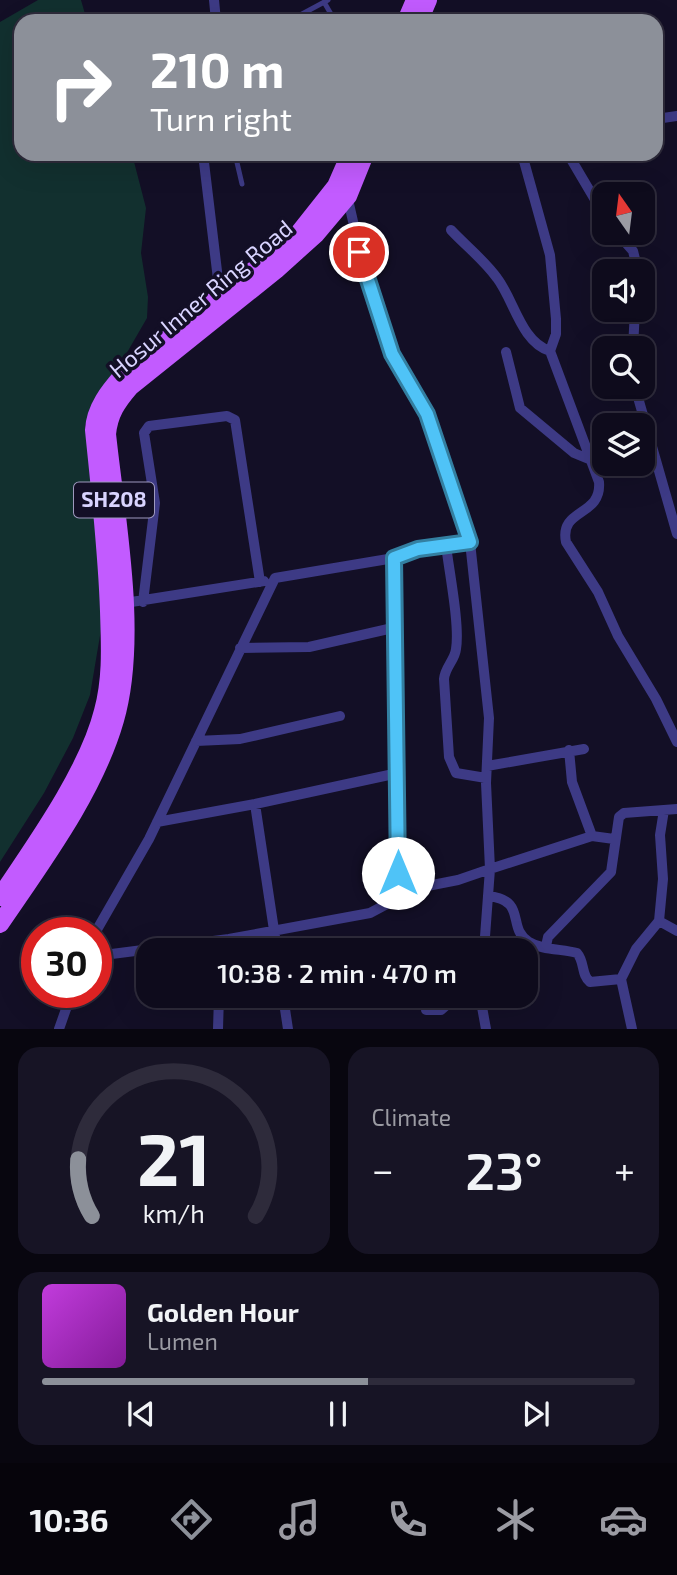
<!DOCTYPE html>
<meta charset="utf-8">
<style>
body{margin:0;font-family:"Exo 2",sans-serif;background:#171425;color:#f1f3f6;height:100vh;display:flex;flex-direction:column;font-size:26px;white-space:nowrap}
*{box-sizing:border-box;margin:0}
p{font-size:23px;color:#9b9ba3}
.icon{flex:none;width:38px;height:38px;fill:none;stroke:currentColor;stroke-width:2;stroke-linecap:round;stroke-linejoin:round}
.map{position:relative;height:1029px;overflow:hidden}
.side{display:flex;flex-direction:column;gap:18px;padding:18px;background:#08060f;flex:1}
.side>*{flex:none}
.guide{position:absolute;left:14px;top:14px;width:649px;height:147px;border-radius:21px;box-shadow:0 7px 28px #0002,0 0 0 2px #2e2b3b;background:#8c9099;color:#fff;overflow:hidden}
.needle{width:46px;rotate:346deg}
.tools{position:absolute;left:592px;top:182px;display:grid;gap:14px}
.tools a{display:grid;place-items:center;width:63px;height:63px;border-radius:14px;background:#0e0b1c;box-shadow:0 7px 28px #0002,0 0 0 2px #2e2b3b;font-size:35px}
.speed{position:absolute;left:21px;top:917px;display:flex;gap:14px;font-size:35px;font-weight:700;text-align:center}
.speed>*{display:grid;place-content:center;width:91px;height:91px;border-radius:50%;background:#0e0b1c;box-shadow:0 7px 28px #0002,0 0 0 2px #2e2b3b;line-height:1}
.speed .limit{border:10px solid #d22;background:#fff;color:#111}
.pin{position:absolute;display:grid;place-items:center;width:60px;height:60px;color:#fff;margin:-30px;border:4px solid #fff;border-radius:50%;box-shadow:0 2px 7px #0007}
.me{position:absolute;width:77px;margin:-38px;rotate:0deg;stroke-linejoin:round;filter:drop-shadow(0 0 5px #0008)}
.turn{display:flex;align-items:center;gap:24px;height:147px;padding:0 21px;font-size:32px}
.turn .icon{width:91px;height:91px;stroke-width:2.5}
.turn b{display:block;font-size:49px;line-height:60px}
.big{font-size:52px;font-weight:600;line-height:1.1}
.side .widget{flex:1;display:flex;flex-direction:column;justify-content:center;gap:10px;min-width:0;padding:0 24px;border-radius:21px;background:#171425}
.side .dial{align-items:center;gap:0}
.dial svg{height:182px;overflow:visible;fill:none;stroke:#2e2b3b;stroke-width:7;stroke-linecap:round;text-anchor:middle}
.dial text{fill:#f1f3f6;stroke:none}
.song{display:flex;align-items:center;gap:21px}
.cover{width:84px;height:84px;border-radius:10px;background:linear-gradient(135deg,hsl(290 70% 55%),hsl(290 70% 35%))}
.played{height:7px;border-radius:4px;background:linear-gradient(90deg,#8c9099 55%,#2e2b3b 55%)}
.keys{display:flex;justify-content:space-around;direction:ltr}
.heat{display:flex;justify-content:space-between;align-items:center;font-size:38px;direction:ltr}
.side .tiles{flex:1;display:grid;gap:18px;grid-template-columns:1fr 1fr}
.widget:last-child{grid-column:span 2}
.trip{position:absolute;left:136px;top:938px;width:402px;height:70px;border-radius:21px;background:#0e0b1c;box-shadow:0 7px 28px #0002,0 0 0 2px #2e2b3b;font-weight:600;line-height:70px;text-align:center}
.dock{display:flex;height:112px;justify-content:space-around;align-items:center;background:#06040b;color:#9b9ba3}
.dock .icon{width:49px;height:49px}
.dock .current{color:#8c9099}
.dock b{font-size:32px;color:#f1f3f6}
.map>svg:first-child{display:block}
</style>
<div class="map">
<svg width="677" height="1029" viewBox="0 0 677 1029">
<rect width="100%" height="100%" fill="#130f26"/>
<path fill="#12302f" d="M38 0H81L87 21H21V154H132L146 208 141 253 148 297 147 318 85 425 93 477 105 606 90 695 73 738 44 793 0 862V22Z"/>
<g fill="none" stroke-linecap="round" stroke-linejoin="round">
<path stroke="#3d3a85" stroke-width="5" d="M324 2 335 21
M289 21 328 0
M235 154 242 184"/>
<path stroke="#3d3a85" stroke-width="10" d="M214 0 216 21
M656 119 677 116
M203 154 220 296
M522 154 550 255 556 319V334L550 351 599 482C602 517 559 508 566 542L598 592 618 636 656 699 677 742
M568 154 604 215
M451 230C466 246 484 260 497 278 514 300 521 342 550 351
M617 233 633 251 638 271
M633 348 635 310
M506 352 520 408 574 453 591 460
M635 387 677 534
M446 545C449 571 460 625 456 649 455 660 445 667 444 679L449 757 456 773 486 778
M394 558 397 621 398 898
M143 602 155 503 144 433 149 426 227 416 235 420 260 582
M125 603 264 581
M240 648 309 647 397 627
M196 741 240 739 340 716
M569 750 572 782 592 836
M487 766 584 749
M255 804 277 950
M157 822 255 804 398 773
M488 896C528 900 506 928 529 942 541 950 563 949 577 953 585 962 581 975 590 982L621 979
M659 921 677 931
M95 933 149 839 275 578 394 558 418 549 470 542 427 414 392 354 360 252 347 195
M546 946 548 937 611 872 619 817 624 813 677 809
M484 950 490 869 592 836 614 839
M96 956 229 939 370 913 417 888 458 880 490 869 486 783 489 718 470 542
M283 996 288 1029
M480 996 486 1029
M166 999 196 996
M426 1010H441L457 996
M59 1029 72 992
M218 1029 219 996
M632 1029 621 979 636 949 659 921 663 879 660 835 664 810"/>
<path stroke="#c25bff" stroke-width="18" d="M406 21 415 0
M419 21 428 0
M0 897C35 845 88 771 103 711 112 678 110 645 109 611 107 550 100 490 94 430 95 408 109 391 123 375L220 296 294 239 336 186 350 154
M0 924C42 862 94 793 115 720 139 637 116 519 107 434 109 414 117 402 130 387L276 270 316 234 348 196 365 154"/>
</g>
<g fill="none" stroke-linecap="round" stroke-linejoin="round">
<defs>
<path id="route" d="M359 252 392 354 427 414 470 542 418 549 394 558 398 873"/>
</defs>
<use href="#route" stroke="#337fa1" stroke-width="18"/>
<use href="#route" stroke="#4fc3f7" stroke-width="12"/>
</g>
<g text-anchor="middle" stroke-width="7" stroke-linejoin="round" paint-order="stroke">
<rect fill="#130f26" stroke="#9e99be" stroke-width="2" x="74" y="482.5" width="80" height="35" rx="5"/>
<g font-size="21" font-weight="bold" fill="#d9d4ff">
<text x="114" y="507">SH208</text>
</g>
<g font-size="23" fill="#d9d4ff" stroke="#130f26">
<text transform="translate(201 299) rotate(-40)" y="8">Hosur Inner Ring Road</text>
</g>
</g>
</svg>
<div class="tools">
<a><svg class="needle" viewBox="-14 -14 28 28"><path d="M0-13l5 13h-10z" fill="#e53935"/><path d="M0 13l5-13h-10z" fill="#9b9ba3"/></svg></a>
<a><svg class="icon" aria-label="sound" viewBox="0 0 24 24"><path d="M4 9h4l5-4v14l-5-4H4zM17 9q2 3 0 6"/></svg></a>
<a><svg class="icon" aria-label="search" viewBox="0 0 24 24"><circle cx="10" cy="10" r="6"/><path d="M15 15l6 6"/></svg></a>
<a><svg class="icon" aria-label="layers" viewBox="0 0 24 24"><path d="M12 4l9 5-9 5-9-5zM3 14l9 5 9-5"/></svg></a>
</div>
<div class="speed"><div class="limit">30</div></div>
<div class="pin" style="left:359px;top:252px;background:#d93025"><svg class="icon" aria-label="arrive" viewBox="0 0 24 24"><path d="M6 21V4h12l-3 4 3 4H6"/></svg></div>
<svg class="me" style="left:398px;top:873px" viewBox="-20 -20 40 40"><circle r="19" fill="#fff"/><path d="M0-13L10 11 0 6-10 11z" fill="#4fc3f7"/></svg>
<div class="trip">10:38 · 2 min · 470 m</div>
<div class="guide">
<div class="turn"><svg class="icon" aria-label="right" viewBox="0 0 24 24"><path d="M7 20v-9h11M14 6l5 5-5 5"/></svg><div><b>210 m</b>Turn right</div></div>
</div>
</div>
<section class="side">
<div class="tiles">
<div class="widget dial"><svg viewBox="0 0 100 80">
<path d="M14 69A42 42 0 1 1 86 69"/>
<path d="M14 69A42 42 0 0 1 8 44" stroke="#8c9099"/>
<text x="50" y="56" font-size="32" font-weight="700">21</text>
<text x="50" y="72" font-size="11">km/h</text>
</svg></div>
<div class="widget"><p>Climate</p>
<div class="heat"><a>−</a><b class="big">23°</b><a>+</a></div>
</div>
<div class="widget">
<div class="song"><i class="cover"></i><div><b>Golden Hour</b><p>Lumen</p></div></div>
<div class="played"></div>
<div class="keys"><svg class="icon" aria-label="previous" viewBox="0 0 24 24"><path d="M18 5L8 12l10 7zM5 5v14"/></svg><svg class="icon" aria-label="pause" viewBox="0 0 24 24"><path d="M8 5v14M16 5v14"/></svg><svg class="icon" aria-label="next" viewBox="0 0 24 24"><path d="M6 5l10 7-10 7zM19 5v14"/></svg></div>
</div>
</div>
</section>
<nav class="dock">
<b>10:36</b>
<svg class="icon current" aria-label="directions" viewBox="0 0 24 24"><path d="M12 3l9 9-9 9-9-9zM9 14v-3h6M13 9l2 2-2 2"/></svg>
<svg class="icon" aria-label="music" viewBox="0 0 24 24"><path d="M9 18V5l10-2v13"/><circle cx="6" cy="18" r="3"/><circle cx="16" cy="16" r="3"/></svg>
<svg class="icon" aria-label="phone" viewBox="0 0 24 24"><path d="M5 4h4l2 5-3 2q2 4 5 5l2-3 5 2v4C11 20 4 13 5 4z"/></svg>
<svg class="icon" aria-label="climate" viewBox="0 0 24 24"><path d="M12 3v18M4 7l16 10M4 17L20 7"/></svg>
<svg class="icon" aria-label="car" viewBox="0 0 24 24"><path d="M5 17H2v-5l4-1 3-4h7l3 4 3 1v5h-3M9 17h6M6 11h13"/><circle cx="7" cy="17" r="2"/><circle cx="17" cy="17" r="2"/></svg>
</nav>
